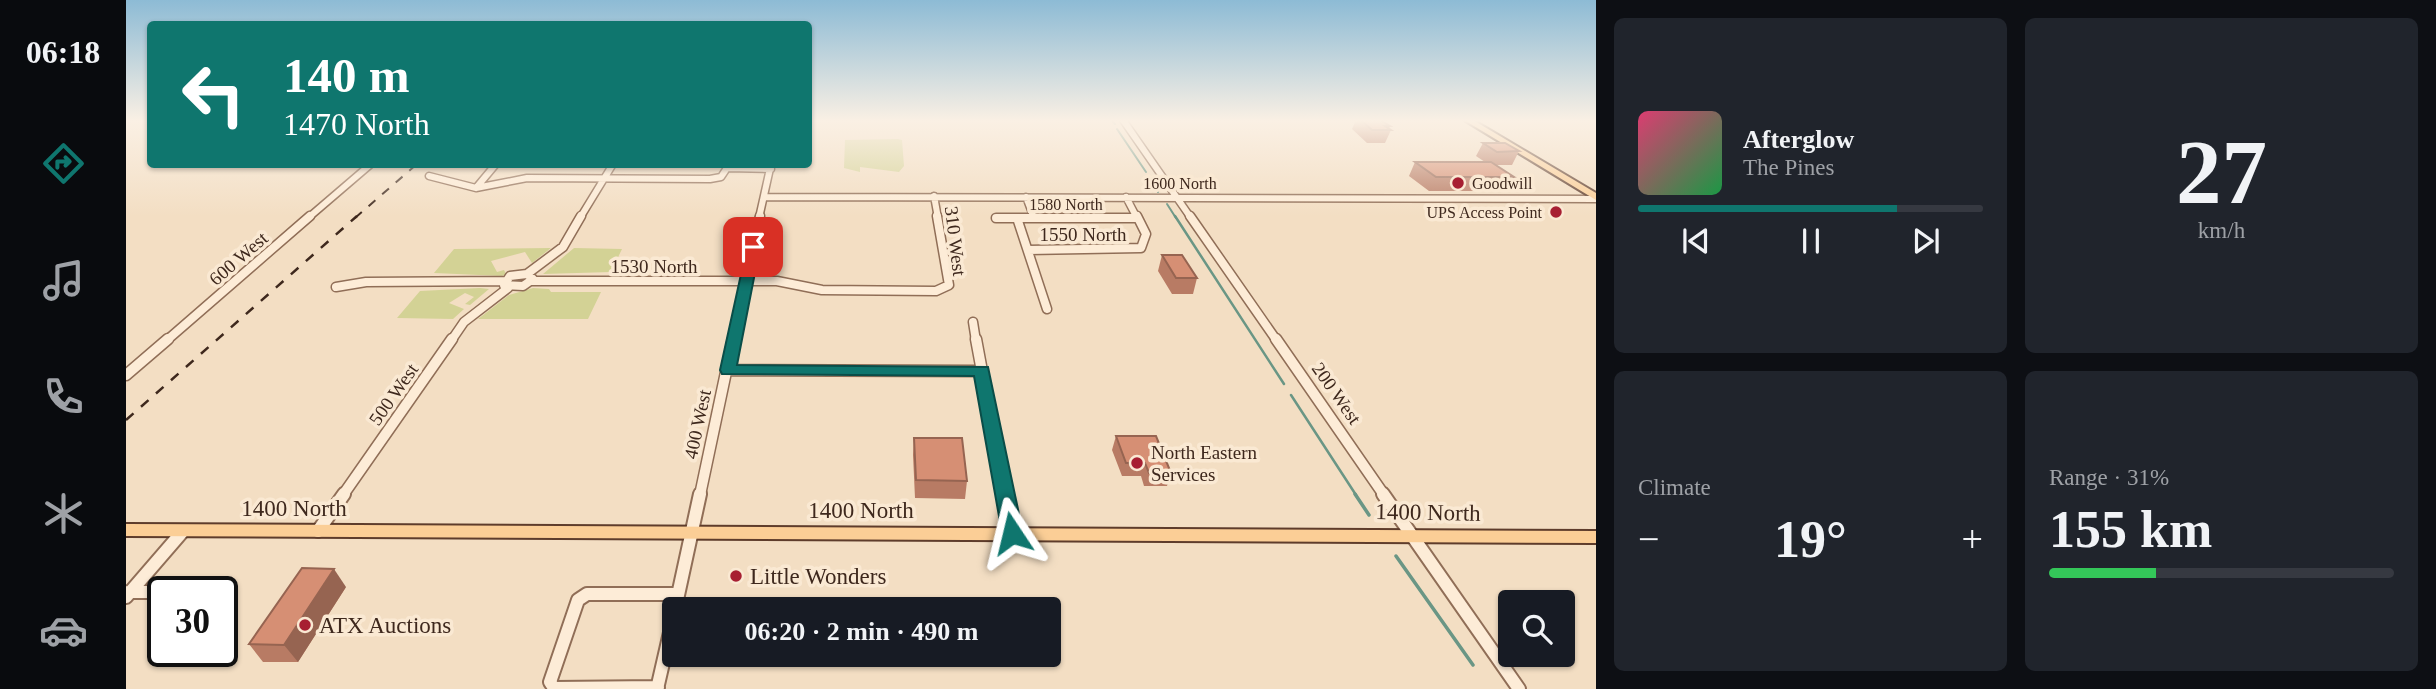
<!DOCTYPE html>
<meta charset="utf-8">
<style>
body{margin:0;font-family:"Times New Roman",serif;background:#20242c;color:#f1f3f6;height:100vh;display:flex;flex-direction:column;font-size:26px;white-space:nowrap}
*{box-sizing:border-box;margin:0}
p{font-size:23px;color:#9ea1a6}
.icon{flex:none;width:38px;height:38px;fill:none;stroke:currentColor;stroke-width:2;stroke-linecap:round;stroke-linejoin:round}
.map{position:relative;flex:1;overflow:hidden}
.panel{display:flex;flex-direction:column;gap:18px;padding:18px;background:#0d0f14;width:840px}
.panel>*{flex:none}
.guide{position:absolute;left:21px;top:21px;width:665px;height:147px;border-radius:7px;box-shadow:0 2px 5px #0004;background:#0f766e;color:#fff;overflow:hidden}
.tools{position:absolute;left:1372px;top:590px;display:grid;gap:14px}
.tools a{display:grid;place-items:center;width:77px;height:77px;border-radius:7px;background:#171b24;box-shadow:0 2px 5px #0004;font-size:35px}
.speed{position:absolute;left:21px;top:576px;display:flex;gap:14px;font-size:35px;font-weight:700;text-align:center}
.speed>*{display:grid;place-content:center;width:91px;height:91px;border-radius:50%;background:#171b24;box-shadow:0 2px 5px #0004;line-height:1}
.speed .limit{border:4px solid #111;border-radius:10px;background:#fff;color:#111}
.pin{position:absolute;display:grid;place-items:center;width:60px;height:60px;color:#fff;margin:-30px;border-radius:14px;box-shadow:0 4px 10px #0006}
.me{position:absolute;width:77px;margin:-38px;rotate:350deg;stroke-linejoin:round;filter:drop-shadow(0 0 5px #0008)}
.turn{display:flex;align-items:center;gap:24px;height:147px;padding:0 21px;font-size:32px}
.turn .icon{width:91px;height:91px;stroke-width:2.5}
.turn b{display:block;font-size:49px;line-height:60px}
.big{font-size:52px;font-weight:700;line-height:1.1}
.panel .widget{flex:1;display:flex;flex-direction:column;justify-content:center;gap:10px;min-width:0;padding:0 24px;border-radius:10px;background:#20242c}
.panel .dial{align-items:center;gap:0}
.dial b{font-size:91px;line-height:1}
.song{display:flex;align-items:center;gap:21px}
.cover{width:84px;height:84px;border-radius:10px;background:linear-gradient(135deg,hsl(340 70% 55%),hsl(140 70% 35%))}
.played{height:7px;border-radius:4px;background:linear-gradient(90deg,#0f766e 75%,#363941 75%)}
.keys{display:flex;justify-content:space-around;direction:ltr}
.heat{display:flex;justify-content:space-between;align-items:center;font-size:38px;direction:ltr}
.charge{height:10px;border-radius:5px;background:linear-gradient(90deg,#34c759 31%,#363941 0)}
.panel .tiles{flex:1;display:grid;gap:18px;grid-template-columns:repeat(2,1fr)}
.trip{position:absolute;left:536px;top:597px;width:399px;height:70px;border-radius:7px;background:#171b24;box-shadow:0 2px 5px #0004;font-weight:700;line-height:70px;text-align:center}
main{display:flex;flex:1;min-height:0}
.tab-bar{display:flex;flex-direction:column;width:126px;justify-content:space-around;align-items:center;background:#090b0e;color:#9ea1a6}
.tab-bar .icon{width:49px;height:49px}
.tab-bar .selected{color:#0f766e}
.tab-bar b{font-size:32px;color:#f1f3f6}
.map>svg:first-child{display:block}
</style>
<main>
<nav class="tab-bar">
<b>06:18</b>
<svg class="icon selected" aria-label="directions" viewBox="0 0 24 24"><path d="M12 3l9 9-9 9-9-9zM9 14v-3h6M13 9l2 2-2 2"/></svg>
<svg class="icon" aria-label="music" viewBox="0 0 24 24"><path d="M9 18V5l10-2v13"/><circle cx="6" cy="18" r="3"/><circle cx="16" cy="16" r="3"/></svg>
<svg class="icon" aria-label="phone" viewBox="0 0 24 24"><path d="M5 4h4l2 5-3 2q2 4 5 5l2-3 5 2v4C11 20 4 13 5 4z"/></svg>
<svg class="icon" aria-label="climate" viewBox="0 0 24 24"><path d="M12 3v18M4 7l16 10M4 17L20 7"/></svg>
<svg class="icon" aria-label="car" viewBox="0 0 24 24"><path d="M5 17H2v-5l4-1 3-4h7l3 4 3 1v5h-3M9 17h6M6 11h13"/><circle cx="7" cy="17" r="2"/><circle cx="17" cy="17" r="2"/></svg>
</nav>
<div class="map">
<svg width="1470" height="689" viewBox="0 0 1470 689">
<rect width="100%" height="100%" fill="#f3dec3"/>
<path fill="#d3d295" d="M772 139 776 140 778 166 773 172 734 167V172L718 168 719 140Z
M425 248 406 263 399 252 365 261 371 272 378 270 380 274 376 276 308 273 328 249Z
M448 248 496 249 485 272 417 274Z
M354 288 363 289 344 305 339 304 348 297 339 293 323 303 338 309 327 319 271 318 294 291Z
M407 288 423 289 425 292H475L462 319H352L383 295Z"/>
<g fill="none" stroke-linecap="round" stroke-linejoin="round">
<path stroke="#6a9685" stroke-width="2" d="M986 121 989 124
M991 129 1020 172
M1023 178 1032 192
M1041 204 1050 218"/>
<path stroke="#6a9685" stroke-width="2.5" d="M1049 216 1158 384
M1165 395 1230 495"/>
<path stroke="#6a9685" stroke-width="3.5" d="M1229 494 1243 515
M1270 556 1347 665"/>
<defs>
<path id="minor-far3" d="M997 120 1065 218
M601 168 645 169
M303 176 350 188 401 178 584 179 595 177 601 168
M350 188 370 164
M808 196 812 218
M638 197 1470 199
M900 197 908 218
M1000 197 1011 218
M182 218 245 164
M454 218 487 164
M633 218 645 164
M870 218H1011"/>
<path id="minor-far2" d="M1064 216 1151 341
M870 218H1011
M891 218 921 309
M902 250 1015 248 1020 234 1011 216
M401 274 437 247 455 216
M401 274 407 279 397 286 378 285 384 276Z
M406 281H651L696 290 810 291 823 285 811 216
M210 287 240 282 379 281
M847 322 850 341
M40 341 184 216
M325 341 338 322 382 288
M607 341 634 216"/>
<path id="minor-far1" d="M850 339 879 495
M1150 339 1258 495
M602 370 856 371
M0 375 42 339
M217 495 326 339
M574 495 607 339"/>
<path id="minor" d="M879 494 886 533
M1257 494 1393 689
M192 531 218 494
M2 592H37
M0 597 57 531
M549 609 574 494
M532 687 428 688 424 682 452 600 461 594H552
M531 689 548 615"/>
<path id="major" d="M1338 120H1347L1470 193V200Z
M0 524 1470 531V543L0 536Z"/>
</defs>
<use href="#minor-far3" stroke="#906e57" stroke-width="9"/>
<use href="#minor-far2" stroke="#906e57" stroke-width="11"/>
<use href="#minor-far1" stroke="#906e57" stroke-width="13"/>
<use href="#minor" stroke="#906e57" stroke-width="16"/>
<use href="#major" stroke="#5e3c2b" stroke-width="4"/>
<use href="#minor-far3" stroke="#fdecd7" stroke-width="6"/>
<use href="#minor-far2" stroke="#fdecd7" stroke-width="8"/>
<use href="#minor-far1" stroke="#fdecd7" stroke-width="10"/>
<use href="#minor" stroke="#fdecd7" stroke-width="12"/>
<use href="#major" fill="#fbce96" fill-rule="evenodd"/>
<path stroke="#3e281d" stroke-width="2" stroke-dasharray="9 9" stroke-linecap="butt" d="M229 218 291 164"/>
<path stroke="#3e281d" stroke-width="2.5" stroke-dasharray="10 10" stroke-linecap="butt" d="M0 420 231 216"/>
</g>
<path fill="#b87b64" d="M1230 120H1254L1264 126 1263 129 1265 130 1259 143H1241L1226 129Z
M1357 143 1393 151 1386 165H1370L1388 177 1381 191H1303L1283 176 1289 162H1359L1350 156Z
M1036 255 1071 278 1067 294H1046L1032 271Z
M990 436 1045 473 1041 486H1018L1015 476H996L986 450Z
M788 438 841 481 839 499 789 498 787 455Z
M220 587 172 662H137L123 644Z"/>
<path fill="#966451" d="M208 569 220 587 172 662 158 645Z"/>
<path fill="#d68f74" stroke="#966451" stroke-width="2" d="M1235 120H1254L1264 126H1259L1265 130H1246Z
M1357 143H1379L1393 151 1371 152Z
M1289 162H1365L1388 177H1310Z
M1036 255H1056L1071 278H1050Z
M990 436H1030L1045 473H1023L1019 463H1000Z
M788 438H836L841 481 790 480Z
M176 568 208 569 158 645 123 644Z"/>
<linearGradient id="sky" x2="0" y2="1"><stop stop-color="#8dbbd5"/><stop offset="0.56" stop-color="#faf0e4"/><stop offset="1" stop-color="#faf0e4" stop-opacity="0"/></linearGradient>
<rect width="1470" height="216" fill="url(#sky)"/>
<path fill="#0f766e" stroke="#0a4d48" stroke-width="2" d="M627 243 634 247 611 365 862 367 897 533 894 539H879L876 533 848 376 596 374 594 370 621 247Z"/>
<g fill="#a71f32" stroke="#fae9d3" stroke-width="2.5">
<circle cx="1332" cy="183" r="7"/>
<circle cx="1430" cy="212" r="7"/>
<circle cx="1011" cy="463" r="7"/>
<circle cx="610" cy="576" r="7"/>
<circle cx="179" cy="625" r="7"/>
</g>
<g text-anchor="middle" stroke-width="7" stroke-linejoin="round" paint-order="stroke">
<g font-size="16" fill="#3e281d" stroke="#fae9d3">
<text x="1054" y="189">1600 North</text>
<text x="940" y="210">1580 North</text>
</g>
<g font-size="16" fill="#3e281d" stroke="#fae9d3" text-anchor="start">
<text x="1346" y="189">Goodwill</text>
<text x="1416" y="218" text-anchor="end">UPS Access Point</text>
</g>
<g font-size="19" fill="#3e281d" stroke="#fae9d3">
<text x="957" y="241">1550 North</text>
<text transform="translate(830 241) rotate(83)" y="7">310 West</text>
<text transform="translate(112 258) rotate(-41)" y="7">600 West</text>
<text x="528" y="273">1530 North</text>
<text transform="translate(1211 393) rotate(55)" y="7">200 West</text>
<text transform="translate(267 394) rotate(-55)" y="7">500 West</text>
<text transform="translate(571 424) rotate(-78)" y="7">400 West</text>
</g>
<g font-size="19" fill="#3e281d" stroke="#fae9d3" text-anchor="start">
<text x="1025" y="459">North Eastern<tspan x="1025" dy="22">Services</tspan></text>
</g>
<g font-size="23" fill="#3e281d" stroke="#fae9d3">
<text x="168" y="516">1400 North</text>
<text x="735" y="518">1400 North</text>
<text transform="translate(1302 512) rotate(1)" y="8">1400 North</text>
</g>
<g font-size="23" fill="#3e281d" stroke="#fae9d3" text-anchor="start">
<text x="624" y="584">Little Wonders</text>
<text x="193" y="633">ATX Auctions</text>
</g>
</g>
</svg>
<div class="tools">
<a><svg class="icon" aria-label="search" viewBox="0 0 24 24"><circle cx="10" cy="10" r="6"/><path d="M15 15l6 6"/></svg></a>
</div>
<div class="speed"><div class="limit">30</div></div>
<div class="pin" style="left:627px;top:247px;background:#d93025"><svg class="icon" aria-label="arrive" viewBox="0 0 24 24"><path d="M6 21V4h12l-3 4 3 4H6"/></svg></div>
<svg class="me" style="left:886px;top:533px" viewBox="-20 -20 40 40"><path d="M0-17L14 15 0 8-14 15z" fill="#0f766e" stroke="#fff" stroke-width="4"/></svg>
<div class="trip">06:20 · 2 min · 490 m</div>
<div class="guide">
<div class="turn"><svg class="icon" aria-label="left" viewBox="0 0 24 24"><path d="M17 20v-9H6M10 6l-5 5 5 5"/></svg><div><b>140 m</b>1470 North</div></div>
</div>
</div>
<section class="panel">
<div class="tiles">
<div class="widget">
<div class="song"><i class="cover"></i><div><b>Afterglow</b><p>The Pines</p></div></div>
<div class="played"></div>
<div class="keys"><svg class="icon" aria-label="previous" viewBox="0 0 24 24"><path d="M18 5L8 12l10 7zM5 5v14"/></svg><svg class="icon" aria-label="pause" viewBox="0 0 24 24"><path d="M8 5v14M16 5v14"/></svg><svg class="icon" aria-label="next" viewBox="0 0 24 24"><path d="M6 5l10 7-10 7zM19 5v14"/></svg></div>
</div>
<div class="widget dial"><b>27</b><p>km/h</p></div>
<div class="widget"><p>Climate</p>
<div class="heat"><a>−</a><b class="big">19°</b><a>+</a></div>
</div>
<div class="widget"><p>Range · 31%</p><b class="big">155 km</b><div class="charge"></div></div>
</div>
</section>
</main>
